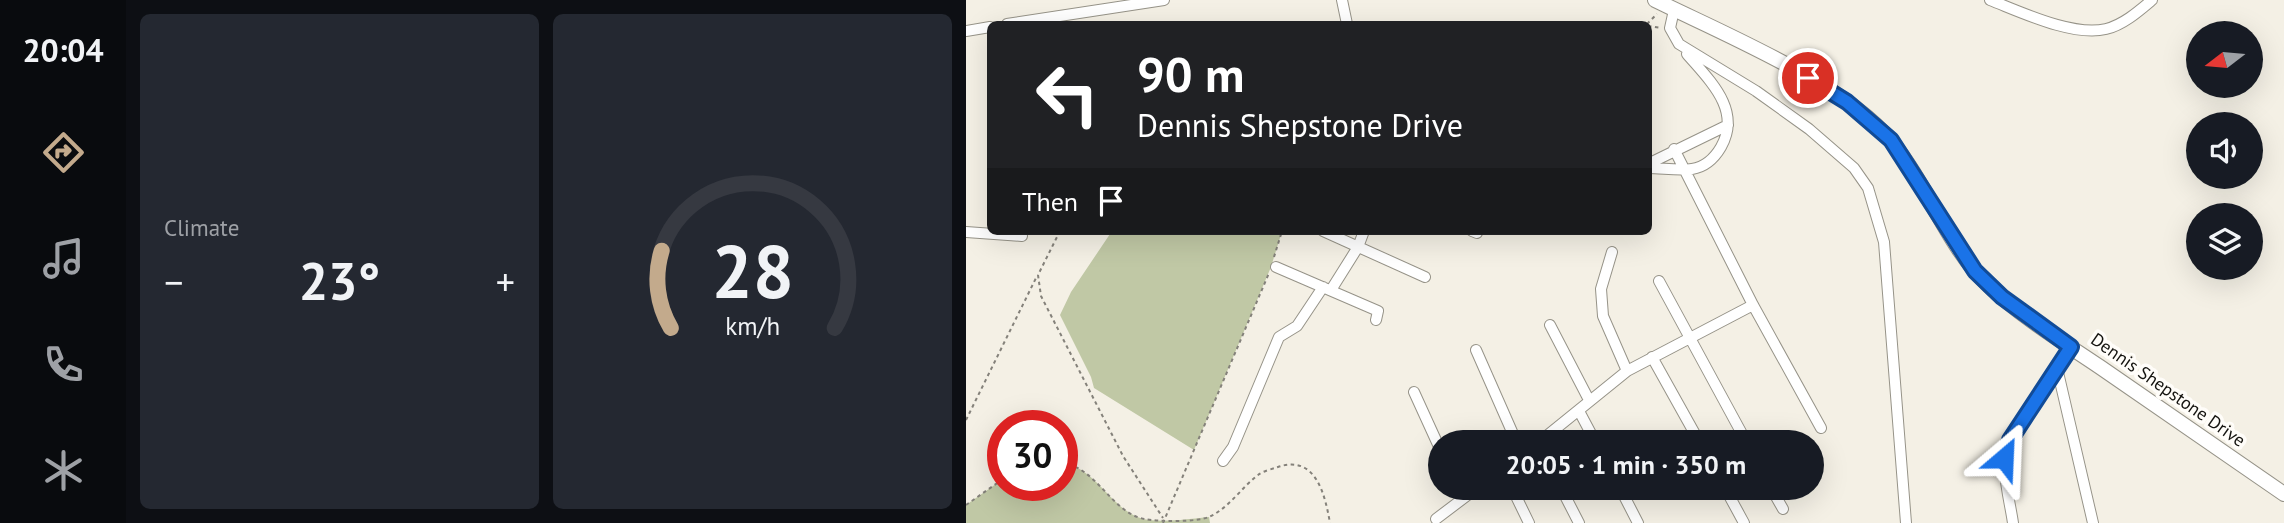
<!DOCTYPE html>
<meta charset="utf-8">
<style>
body{margin:0;font-family:"PT Sans",sans-serif;background:#242831;color:#f1f3f6;height:100vh;display:flex;flex-direction:column;font-size:26px;white-space:nowrap}
*{box-sizing:border-box;margin:0}
p{font-size:23px;color:#9ea1a6}
.icon{flex:none;width:38px;height:38px;fill:none;stroke:currentColor;stroke-width:2;stroke-linecap:round;stroke-linejoin:round}
.map{position:relative;flex:1;overflow:hidden}
.drawer{display:flex;flex-direction:column;gap:14px;padding:14px;background:#0d0f14;width:840px}
.drawer>*{flex:none}
.guide{position:absolute;left:21px;top:21px;width:665px;height:214px;border-radius:10px;box-shadow:0 7px 28px #0002;background:#202124;color:#fff;overflow:hidden}
.needle{width:46px;rotate:254deg}
.tools{position:absolute;left:1220px;top:21px;display:grid;gap:14px}
.tools a{display:grid;place-items:center;width:77px;height:77px;border-radius:50%;background:#171b24;box-shadow:0 7px 28px #0002;font-size:35px}
.speed{position:absolute;left:21px;top:410px;display:flex;gap:14px;font-size:35px;font-weight:700;text-align:center}
.speed>*{display:grid;place-content:center;width:91px;height:91px;border-radius:50%;background:#171b24;box-shadow:0 7px 28px #0002;line-height:1}
.speed .limit{border:10px solid #d22;background:#fff;color:#111}
.pin{position:absolute;display:grid;place-items:center;width:60px;height:60px;color:#fff;margin:-30px;border:4px solid #fff;border-radius:50%;box-shadow:0 2px 7px #0007}
.me{position:absolute;width:77px;margin:-38px;rotate:26deg;stroke-linejoin:round;filter:drop-shadow(0 0 5px #0008)}
.turn{display:flex;align-items:center;gap:24px;height:147px;padding:0 35px;font-size:32px}
.turn .icon{width:91px;height:91px;stroke-width:2.5}
.turn b{display:block;font-size:49px;line-height:60px}
.then{display:flex;align-items:center;height:66px;padding:0 35px;background:#0003;gap:14px;font-size:26px}
.big{font-size:52px;font-weight:700;line-height:1.1}
.drawer .card{flex:1;display:flex;flex-direction:column;justify-content:center;gap:10px;min-width:0;padding:0 24px;border-radius:10px;background:#242831}
.drawer .dial{align-items:center;gap:0}
.dial svg{height:182px;overflow:visible;fill:none;stroke:#363941;stroke-width:7;stroke-linecap:round;text-anchor:middle}
.dial text{fill:#f1f3f6;stroke:none}
.heat{display:flex;justify-content:space-between;align-items:center;font-size:38px;direction:ltr}
.drawer .tiles{flex:1;display:grid;gap:14px;grid-template-columns:repeat(2,1fr)}
.trip{position:absolute;left:462px;top:430px;width:396px;height:70px;border-radius:35px;background:#171b24;box-shadow:0 7px 28px #0002;font-weight:700;line-height:70px;text-align:center}
main{display:flex;flex:1;min-height:0}
.dock{display:flex;flex-direction:column;width:126px;justify-content:space-around;align-items:center;background:#090b0e;color:#9ea1a6}
.dock .icon{width:49px;height:49px}
.dock .current{color:#c3aa8c}
.dock b{font-size:32px;color:#f1f3f6}
.map>svg:first-child{display:block}
</style>
<main>
<nav class="dock">
<b>20:04</b>
<svg class="icon current" aria-label="directions" viewBox="0 0 24 24"><path d="M12 3l9 9-9 9-9-9zM9 14v-3h6M13 9l2 2-2 2"/></svg>
<svg class="icon" aria-label="music" viewBox="0 0 24 24"><path d="M9 18V5l10-2v13"/><circle cx="6" cy="18" r="3"/><circle cx="16" cy="16" r="3"/></svg>
<svg class="icon" aria-label="phone" viewBox="0 0 24 24"><path d="M5 4h4l2 5-3 2q2 4 5 5l2-3 5 2v4C11 20 4 13 5 4z"/></svg>
<svg class="icon" aria-label="climate" viewBox="0 0 24 24"><path d="M12 3v18M4 7l16 10M4 17L20 7"/></svg>
</nav>
<section class="drawer">
<div class="tiles">
<div class="card"><p>Climate</p>
<div class="heat"><a>−</a><b class="big">23°</b><a>+</a></div>
</div>
<div class="card dial"><svg viewBox="0 0 100 80">
<path d="M14 69A42 42 0 1 1 86 69"/>
<path d="M14 69A42 42 0 0 1 10 35" stroke="#c3aa8c"/>
<text x="50" y="56" font-size="32" font-weight="700">28</text>
<text x="50" y="72" font-size="11">km/h</text>
</svg></div>
</div>
</section>
<div class="map">
<svg width="1318" height="523" viewBox="0 0 1318 523">
<rect width="100%" height="100%" fill="#f4f0e5"/>
<path fill="#c0c8a5" d="M146 231H316L305 267 228 450 128 388 125 377 94 315 105 292Z
M96 463C130 467 145 510 177 519 196 523 223 519 243 517L244 523H0V505L37 479V485H96Z"/>
<g fill="none" stroke-linecap="round" stroke-linejoin="round">
<defs>
<path id="minor" d="M376 0 381 24
M1024 0C1055 12 1107 37 1140 29 1157 25 1173 11 1186 0
M708 10 704 28 713 44 790 91 843 129 888 168 902 188 918 242 940 523
M41 24 198 0
M0 31 24 27
M708 149 787 305 855 428
M682 164 762 125
M682 168C696 168 712 171 726 169 739 167 748 159 755 147 776 110 744 81 721 54
M357 231 459 277
M506 231 511 233
M0 232 56 236
M646 252 635 289 637 316 661 371
M310 267 412 311 410 320
M693 281 781 443
M365 290 392 247 398 231
M584 325 623 400
M510 350 551 443
M686 357 734 443
M1091 368 1127 523
M448 392 474 449
M613 411 630 443
M572 443 661 371 787 305
M257 461 267 447 313 337 331 326 357 287
M546 488 563 523
M595 488 613 523
M654 488 672 523
M759 488 778 523
M805 488 817 509
M470 519 511 488
M1047 523C1043 495 1033 467 1044 440L1105 347"/>
<path id="tertiary" d="M689 0C758 34 877 83 925 141 962 185 980 245 1023 286 1056 317 1097 342 1134 367 1196 410 1257 452 1318 494"/>
</defs>
<use href="#minor" stroke="#969388" stroke-width="12"/>
<use href="#tertiary" stroke="#969388" stroke-width="16"/>
<path stroke="#84817a" stroke-width="2" stroke-dasharray="3.5 3.5" stroke-linecap="butt" d="M681 24 691 14
M682 26 695 28
M94 231 72 275 75 296 157 456 197 518
M308 257 316 231
M0 420 71 276
M96 463C131 467 146 514 179 519 193 522 231 522 243 517 263 508 276 487 292 475 297 471 306 469 312 467 350 454 359 495 364 523
M0 505 37 479
M197 523 303 273"/>
<use href="#minor" stroke="#fff" stroke-width="10"/>
<use href="#tertiary" stroke="#fff" stroke-width="14"/>
</g>
<g fill="none" stroke-linecap="round" stroke-linejoin="round">
<defs>
<path id="route" d="M842 78 881 102 925 140 1009 271 1036 297 1105 347 1044 440 1038 458"/>
</defs>
<use href="#route" stroke="#114b97" stroke-width="18"/>
<use href="#route" stroke="#1a73e8" stroke-width="12"/>
</g>
<g text-anchor="middle" stroke-width="7" stroke-linejoin="round" paint-order="stroke">
<g font-size="18" fill="#151410" stroke="#fffdf9">
<text transform="translate(1202 390) rotate(35)" y="6">Dennis Shepstone Drive</text>
</g>
</g>
</svg>
<div class="tools">
<a><svg class="needle" viewBox="-14 -14 28 28"><path d="M0-13l5 13h-10z" fill="#e53935"/><path d="M0 13l5-13h-10z" fill="#9ea1a6"/></svg></a>
<a><svg class="icon" aria-label="sound" viewBox="0 0 24 24"><path d="M4 9h4l5-4v14l-5-4H4zM17 9q2 3 0 6"/></svg></a>
<a><svg class="icon" aria-label="layers" viewBox="0 0 24 24"><path d="M12 4l9 5-9 5-9-5zM3 14l9 5 9-5"/></svg></a>
</div>
<div class="speed"><div class="limit">30</div></div>
<div class="pin" style="left:842px;top:78px;background:#d93025"><svg class="icon" aria-label="arrive" viewBox="0 0 24 24"><path d="M6 21V4h12l-3 4 3 4H6"/></svg></div>
<svg class="me" style="left:1038px;top:458px" viewBox="-20 -20 40 40"><path d="M0-17L14 15 0 8-14 15z" fill="#1a73e8" stroke="#fff" stroke-width="4"/></svg>
<div class="trip">20:05 · 1 min · 350 m</div>
<div class="guide">
<div class="turn"><svg class="icon" aria-label="left" viewBox="0 0 24 24"><path d="M17 20v-9H6M10 6l-5 5 5 5"/></svg><div><b>90 m</b>Dennis Shepstone Drive</div></div>
<div class="then">Then<svg class="icon" aria-label="arrive" viewBox="0 0 24 24"><path d="M6 21V4h12l-3 4 3 4H6"/></svg></div>
</div>
</div>
</main>
